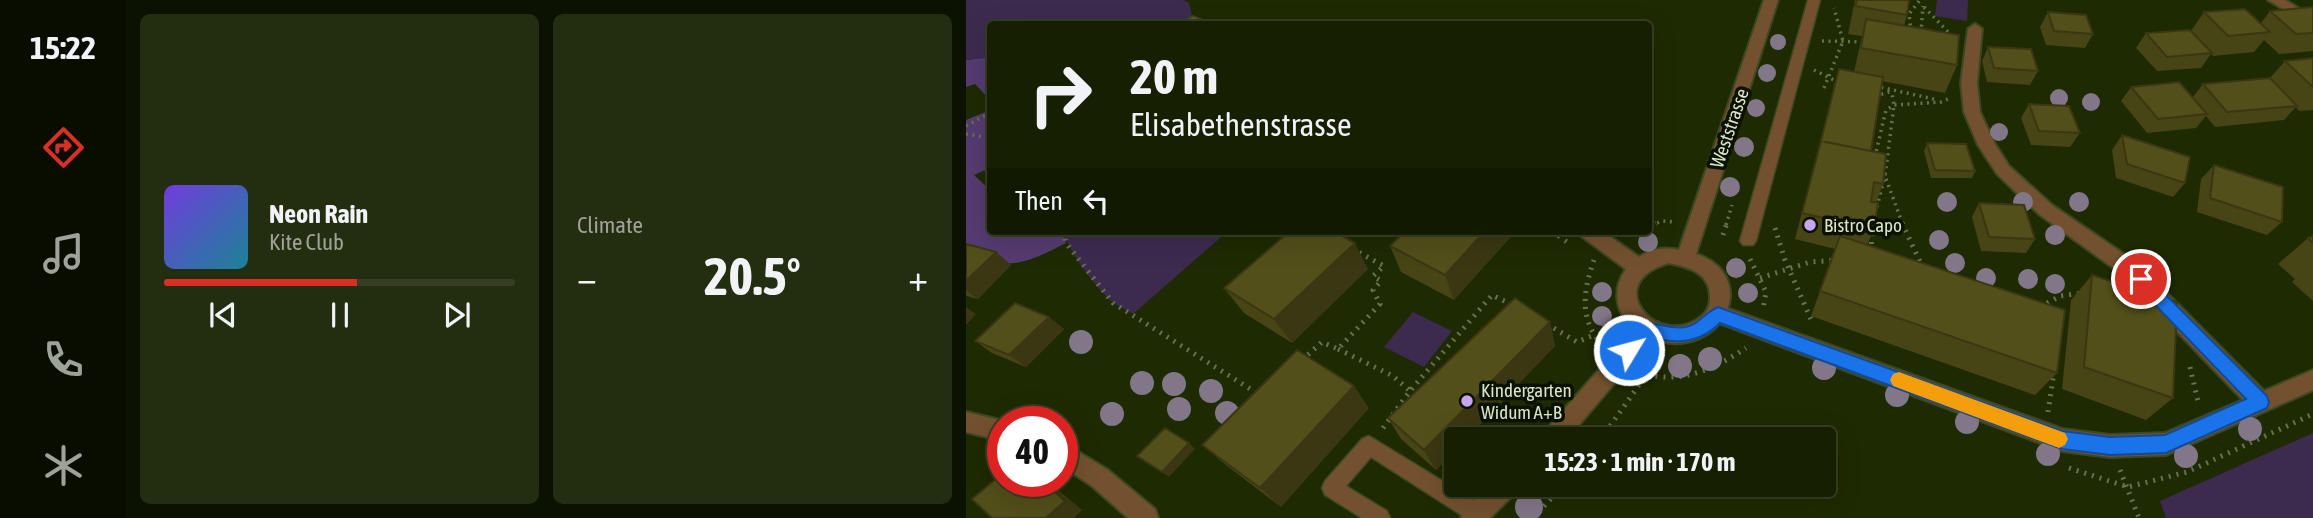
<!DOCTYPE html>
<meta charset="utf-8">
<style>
body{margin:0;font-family:"Asap Condensed",sans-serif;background:#232d10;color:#f1f3f6;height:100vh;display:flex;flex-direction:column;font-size:26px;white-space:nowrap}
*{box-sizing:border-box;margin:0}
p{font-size:23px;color:#9ea399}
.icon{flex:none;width:38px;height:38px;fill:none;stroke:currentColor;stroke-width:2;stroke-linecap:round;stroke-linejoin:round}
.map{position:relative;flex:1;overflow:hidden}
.drawer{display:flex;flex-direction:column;gap:14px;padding:14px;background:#0c1201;width:840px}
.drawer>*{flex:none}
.top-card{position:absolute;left:21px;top:21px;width:665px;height:214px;border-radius:7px;box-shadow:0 7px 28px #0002,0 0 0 2px #353e23;background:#162001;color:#f1f3f6;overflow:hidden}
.speed{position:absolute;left:21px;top:406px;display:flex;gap:14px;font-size:35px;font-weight:700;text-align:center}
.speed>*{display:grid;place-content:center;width:91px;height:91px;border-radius:50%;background:#162001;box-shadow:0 7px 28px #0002,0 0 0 2px #353e23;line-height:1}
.speed .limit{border:10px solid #d22;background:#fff;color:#111}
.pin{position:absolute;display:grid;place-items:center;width:60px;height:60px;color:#fff;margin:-30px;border:4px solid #fff;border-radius:50%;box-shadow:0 2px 7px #0007}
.me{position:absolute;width:77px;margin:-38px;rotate:53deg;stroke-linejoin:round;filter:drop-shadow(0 0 5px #0008)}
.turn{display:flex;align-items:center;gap:24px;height:147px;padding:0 28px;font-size:32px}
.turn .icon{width:91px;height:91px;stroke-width:2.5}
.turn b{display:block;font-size:49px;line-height:60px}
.then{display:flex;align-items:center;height:66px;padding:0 28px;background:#0003;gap:14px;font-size:26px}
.big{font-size:52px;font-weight:700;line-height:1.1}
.drawer .widget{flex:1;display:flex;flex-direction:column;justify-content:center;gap:10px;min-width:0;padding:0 24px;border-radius:10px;background:#232d10}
.song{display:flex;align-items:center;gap:21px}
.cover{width:84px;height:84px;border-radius:10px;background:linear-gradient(135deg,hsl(260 70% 55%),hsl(190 70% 35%))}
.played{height:7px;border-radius:4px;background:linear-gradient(90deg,#d93025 55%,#353e23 55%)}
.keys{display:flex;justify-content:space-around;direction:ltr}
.heat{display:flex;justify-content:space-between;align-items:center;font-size:38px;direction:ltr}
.drawer .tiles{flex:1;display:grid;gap:14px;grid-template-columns:repeat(2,1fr)}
.trip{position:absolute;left:478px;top:427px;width:392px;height:70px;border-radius:7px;background:#162001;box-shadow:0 7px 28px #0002,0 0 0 2px #353e23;font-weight:700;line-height:70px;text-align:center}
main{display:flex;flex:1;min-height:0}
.menu{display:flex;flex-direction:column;width:126px;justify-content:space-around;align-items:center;background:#090d00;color:#9ea399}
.menu .icon{width:49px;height:49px}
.menu .active{color:#d93025}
.menu b{font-size:32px;color:#f1f3f6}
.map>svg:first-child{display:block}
</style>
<main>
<nav class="menu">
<b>15:22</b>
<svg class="icon active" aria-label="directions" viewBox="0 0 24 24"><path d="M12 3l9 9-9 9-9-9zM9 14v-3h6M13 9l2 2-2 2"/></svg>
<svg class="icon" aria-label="music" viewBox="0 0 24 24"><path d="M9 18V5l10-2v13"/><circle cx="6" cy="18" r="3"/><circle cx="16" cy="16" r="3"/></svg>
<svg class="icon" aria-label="phone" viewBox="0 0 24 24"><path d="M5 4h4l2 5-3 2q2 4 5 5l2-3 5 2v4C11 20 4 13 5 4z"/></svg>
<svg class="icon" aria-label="climate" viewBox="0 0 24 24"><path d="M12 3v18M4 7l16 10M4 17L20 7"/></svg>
</nav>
<section class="drawer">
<div class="tiles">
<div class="widget">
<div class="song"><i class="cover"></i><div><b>Neon Rain</b><p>Kite Club</p></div></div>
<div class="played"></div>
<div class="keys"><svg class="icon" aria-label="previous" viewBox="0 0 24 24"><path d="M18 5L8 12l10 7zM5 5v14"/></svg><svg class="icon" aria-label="pause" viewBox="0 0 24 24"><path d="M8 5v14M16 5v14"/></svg><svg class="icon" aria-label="next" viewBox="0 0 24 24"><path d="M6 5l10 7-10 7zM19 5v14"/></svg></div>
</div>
<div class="widget"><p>Climate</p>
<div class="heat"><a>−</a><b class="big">20.5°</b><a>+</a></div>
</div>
</div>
</section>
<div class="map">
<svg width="1347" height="518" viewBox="0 0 1347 518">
<rect width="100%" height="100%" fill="#1e2a01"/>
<path fill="#3c2b4e" d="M0 0H217L223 3 227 21 208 24H24V67L5 59 0 60Z
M971 0H1002L1001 21 969 16Z
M97 231H262L167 314C161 310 153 307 148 303 131 290 102 251 97 231Z
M447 312 486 331 458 367 418 347Z
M1347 433V518H1200L1194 501Z"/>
<path fill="#553b70" d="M21 58 24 67V100L9 84 0 87V60Z
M24 110V168L8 175 24 190V231H97L100 243C63 262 34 277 0 244V120Z"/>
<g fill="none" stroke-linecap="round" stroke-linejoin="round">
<defs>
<path id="service" d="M842 0H854L790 241 787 245H777L774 241Z
M403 436 519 507 522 514 520 518H500L405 457 380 486 421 511 424 518H396L359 495 356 488 359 481 396 439Z"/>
<path id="minor" d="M1302 0H1319L1347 17V27Z
M227 17 243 24H222L220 21Z
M1009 24 1016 29 1011 83 1014 112 1029 144 1043 166 1086 205 1171 263 1298 391 1347 370V390L1200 455 1144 457 1096 451 745 320 742 314 745 308 752 305 1096 429 1144 435 1199 433 1277 400 1157 275 1074 215 1031 174 1012 145 998 112 995 83 1002 29Z
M613 231H636L679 261 682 267 679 273 672 275 665 273 615 236Z
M0 412 43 422H37V441L0 432Z
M96 442 142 470 189 509 192 518H162L126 486 96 466Z"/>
<path id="tertiary" d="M798 0H812L730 254C797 276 756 363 686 339L601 439H576L579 431 668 330C628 294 666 239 713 250ZM703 263C723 267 744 273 744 297 744 305 742 311 736 316 693 352 632 283 703 263Z
M524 485H553L549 493 524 518H495L498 509Z"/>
</defs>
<use href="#service" stroke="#3c4821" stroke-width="3"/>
<use href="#minor" stroke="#3c4821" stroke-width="4"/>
<use href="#tertiary" stroke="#3c4821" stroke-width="4"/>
<path stroke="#66724d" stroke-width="3.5" stroke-dasharray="2 4.5" stroke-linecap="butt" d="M958 7 986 36
M945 32 943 14 954 0
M955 33 957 6
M856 41 899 42
M848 70 874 83
M909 86 972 100
M858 88 877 41 868 8
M909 96 923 92 926 94 928 105 919 176 937 225
M0 126 24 113
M0 134 24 138
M912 157 910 152 920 110 928 105 975 102 982 99
M911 207 919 175
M685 225 697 221 709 222
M760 225 766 205"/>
<path stroke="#66724d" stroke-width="5" stroke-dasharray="2 6" stroke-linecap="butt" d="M936 223 956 266
M682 226 690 223
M809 228 819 260 847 324
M97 231 100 243 147 303 294 395
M586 231 601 242
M757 235 761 223
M905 252 906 230
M784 259 800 292 797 309
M628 260C617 291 613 319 636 345
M794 278 844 262 871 260
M1074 307 1094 296 1117 293
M581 324 611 342 626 336
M372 349 427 376 444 391
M336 360 356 342 372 349 414 304 407 290 415 281 407 276 418 266 390 251
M1224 367 1233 406
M674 372C713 386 748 369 780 348
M1082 412 1088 372
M417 428 444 391 526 295 546 305
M635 439 680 375
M1103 468 1162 487 1221 472 1347 414
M1154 470 1173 518
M567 518 598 485"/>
<use href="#service" fill="#73512e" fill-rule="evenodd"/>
<use href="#minor" fill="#73512e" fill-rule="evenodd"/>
<use href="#tertiary" fill="#73512e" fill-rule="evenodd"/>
</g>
<g fill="#827689">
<circle cx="812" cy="42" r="8"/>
<circle cx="801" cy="73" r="9"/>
<circle cx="1093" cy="98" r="9"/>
<circle cx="1125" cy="102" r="9"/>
<circle cx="790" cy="108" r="9"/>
<circle cx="1033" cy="132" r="9"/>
<circle cx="778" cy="147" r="10"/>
<circle cx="764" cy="187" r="10"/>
<circle cx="981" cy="202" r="10"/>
<circle cx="1057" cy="202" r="10"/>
<circle cx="1113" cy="202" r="10"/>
<circle cx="1089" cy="235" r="10"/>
<circle cx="973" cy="240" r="10"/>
<circle cx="682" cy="242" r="10"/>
<circle cx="989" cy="263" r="10"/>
<circle cx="770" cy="268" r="10"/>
<circle cx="1020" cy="278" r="10"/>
<circle cx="1062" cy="279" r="10"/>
<circle cx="1089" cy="284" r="10"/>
<circle cx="636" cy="292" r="10"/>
<circle cx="782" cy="293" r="10"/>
<circle cx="636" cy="316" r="10"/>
<circle cx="115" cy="342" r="12"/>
<circle cx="744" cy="359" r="12"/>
<circle cx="714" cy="366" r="12"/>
<circle cx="858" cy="368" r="12"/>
<circle cx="176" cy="383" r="12"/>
<circle cx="208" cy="384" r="12"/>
<circle cx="245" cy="391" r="12"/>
<circle cx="931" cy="395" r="12"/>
<circle cx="213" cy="409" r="12"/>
<circle cx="261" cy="413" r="12"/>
<circle cx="146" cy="414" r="12"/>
<circle cx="1001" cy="422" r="12"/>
<circle cx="1284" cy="429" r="12"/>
<circle cx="1082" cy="454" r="12"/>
<circle cx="1220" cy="456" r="12"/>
<circle cx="563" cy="507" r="14"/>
</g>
<path fill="#474416" d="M889 0H943L941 15 938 26 991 65 979 93 916 81 905 151 917 184 910 203 908 230 901 245 1091 373 1069 395 845 316 869 249 829 239 873 69 888 72 896 36 882 34Z
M1347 7V51L1313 54 1298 40 1288 52 1247 56 1245 54 1235 68 1191 71 1170 48 1180 33 1225 31 1238 12 1295 23 1304 11Z
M1082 12 1127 34 1119 48 1080 45 1074 27Z
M1022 47 1072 71 1064 85 1021 82 1016 61Z
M1347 58V110L1333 111 1330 107 1318 120 1249 127 1240 116 1230 128 1181 133 1155 101 1165 87 1227 97 1237 84 1304 78 1319 61Z
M1063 104 1114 133 1104 147 1065 145 1055 118Z
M1156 135 1219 183 1207 197 1150 178 1146 150Z
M961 143 1009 171 1006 178H965L958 151Z
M1248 165 1316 222 1301 235 1231 212 1235 179Z
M1013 203 1069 239 1060 253 1015 251 1006 217Z
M550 231 488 300 435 272 424 246Z
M1347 236V301L1326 282 1329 279 1312 264 1342 238Z
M0 244 30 252 45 265 12 299 0 296Z
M402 269 326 343 278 313 258 288Z
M1126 275 1207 398 1180 420 1096 389 1105 300Z
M83 317 98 329 60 367 26 353 9 341Z
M584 322 589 346 470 470 435 439 422 418Z
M403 408 315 507 260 465 236 445Z"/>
<path fill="#3a3712" d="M519 231H550L488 300 479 275Z
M389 243 402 269 326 343 308 319Z
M30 252 45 265 12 299 0 290V281Z
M0 307 10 314 0 325Z
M83 317 98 329 60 367 43 355Z
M584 322 589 346 499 439H490V449L470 470 458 450Z
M388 386 403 408 315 507 294 488Z
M223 443 229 449 203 477 196 472Z
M76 481H82L116 510 108 518H80Z"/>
<path fill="#534f1a" stroke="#3a3712" stroke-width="2" d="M891 0H943L941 15 889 6Z
M1347 7V33L1330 34 1304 11Z
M1279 9 1304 32 1262 36 1238 12Z
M1082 12 1120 15 1127 34 1088 31Z
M900 19 993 35 991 65 895 48Z
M1224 30 1246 53 1201 57 1180 33Z
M1022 47 1065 49 1072 71 1028 68Z
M1347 58V87L1319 61Z
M873 69 917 77 905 151 855 141 854 145Z
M1304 78 1331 106 1261 112 1237 84Z
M1213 82 1241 114 1192 119 1165 87Z
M1063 104 1103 106 1114 133 1073 131Z
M1156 135 1224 157 1219 183 1161 164Z
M855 141 920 154 917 184 908 182 905 202 912 203 908 230 836 213Z
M961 143 1000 144 1009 171 969 170Z
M1248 165 1317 187 1316 222 1244 198Z
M1013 203 1058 205 1069 239 1023 237Z
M324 231H367L389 243 308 319 258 288Z
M439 231H519L479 275 424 246Z
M874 236 1099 310 1091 373 854 291Z
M1347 236V243L1342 238Z
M0 244 30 252 0 281Z
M1126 275 1211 302 1207 398 1118 367Z
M549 298 584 322 458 450 422 418Z
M49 303 83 317 43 355 9 341Z
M331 350 388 386 294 488 236 445Z
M199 428 223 443 196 472 171 456Z
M37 473V481H76L99 501 80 518H26L6 499Z"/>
<path fill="#1a73e8" stroke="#114b97" stroke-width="2" d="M1175 273 1180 275 1301 396 1303 402 1301 408 1200 453 1144 455 1096 449 754 323C735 342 711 345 686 337 678 346 670 360 657 356L655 350C658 343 663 338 668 333 686 314 696 331 719 327 733 325 739 312 752 307L1096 431 1144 437 1199 435 1280 399 1169 284 1166 279 1169 275Z"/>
<path fill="#f59e0b" d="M933 372 1099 433 1102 439 1099 445 1093 448 927 386 924 380 927 374Z"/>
<g fill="#c8a6ef" stroke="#0a1100" stroke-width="2.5">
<circle cx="844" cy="225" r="7"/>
<circle cx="501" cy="401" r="7"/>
</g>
<g text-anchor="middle" stroke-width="7" stroke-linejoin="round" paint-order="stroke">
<g font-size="19" fill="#d9e5c8" stroke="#0a1100">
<text transform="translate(763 128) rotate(-71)" y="7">Weststrasse</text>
</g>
<g font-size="19" fill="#d9e5c8" stroke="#0a1100" text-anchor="start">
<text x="858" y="232">Bistro Capo</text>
<text x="515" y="397">Kindergarten<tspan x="515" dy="22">Widum A+B</tspan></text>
</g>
</g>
</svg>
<div class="speed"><div class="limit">40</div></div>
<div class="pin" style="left:1175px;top:279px;background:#d93025"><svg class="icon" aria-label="arrive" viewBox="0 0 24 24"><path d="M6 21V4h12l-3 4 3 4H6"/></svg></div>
<svg class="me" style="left:663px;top:350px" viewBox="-20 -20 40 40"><circle r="17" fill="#1a73e8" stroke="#fff" stroke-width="3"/><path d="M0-11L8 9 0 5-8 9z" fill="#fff"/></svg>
<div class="trip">15:23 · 1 min · 170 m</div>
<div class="top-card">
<div class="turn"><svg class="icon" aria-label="right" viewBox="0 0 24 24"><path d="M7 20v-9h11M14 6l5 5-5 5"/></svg><div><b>20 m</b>Elisabethenstrasse</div></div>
<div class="then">Then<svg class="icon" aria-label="left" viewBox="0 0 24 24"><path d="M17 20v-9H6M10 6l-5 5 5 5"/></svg></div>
</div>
</div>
</main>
